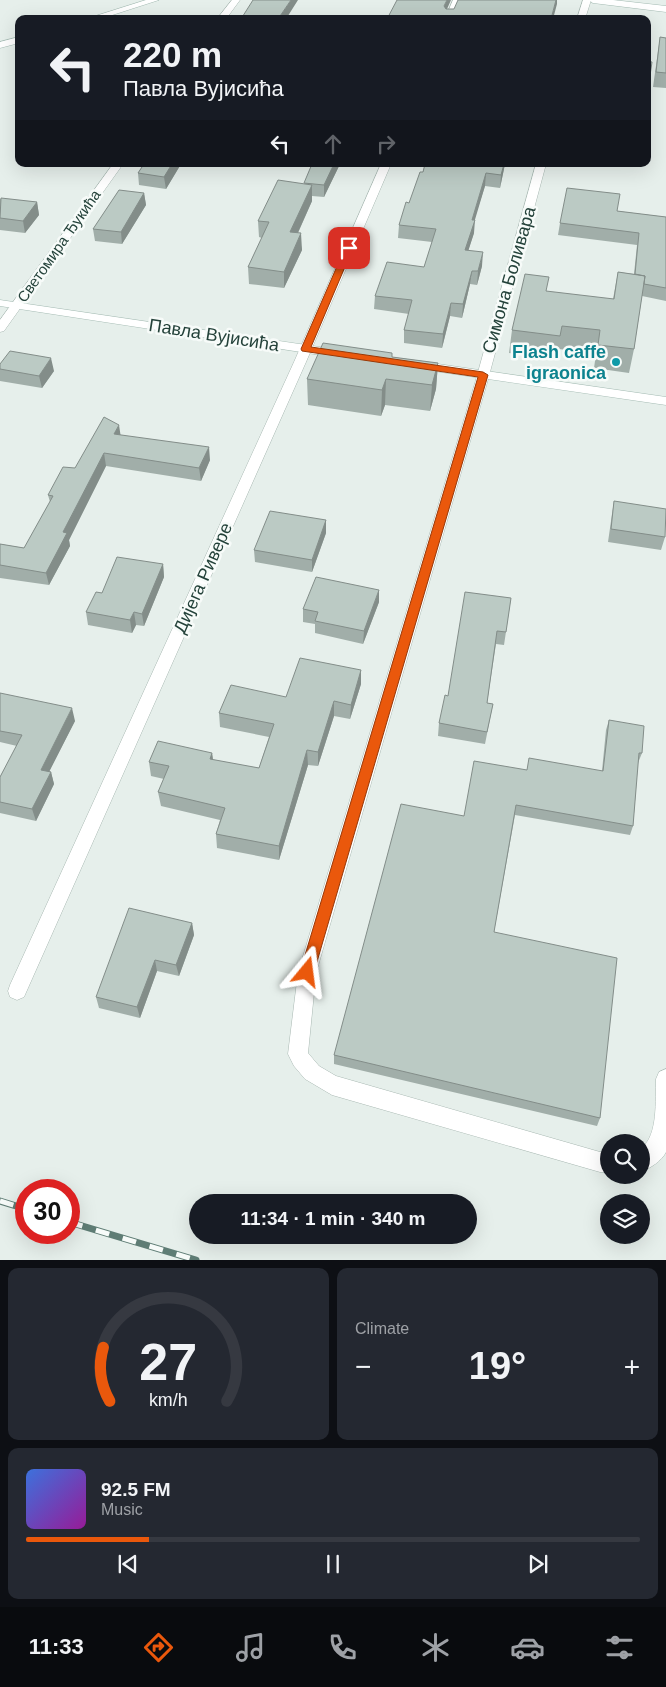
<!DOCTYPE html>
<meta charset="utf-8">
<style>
body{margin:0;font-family:Arial,sans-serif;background:#242831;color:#f1f3f6;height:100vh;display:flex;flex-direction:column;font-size:19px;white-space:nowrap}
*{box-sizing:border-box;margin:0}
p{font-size:16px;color:#9ea1a6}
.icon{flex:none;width:28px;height:28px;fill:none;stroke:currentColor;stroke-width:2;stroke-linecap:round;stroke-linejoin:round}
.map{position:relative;height:1260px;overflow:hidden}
.panel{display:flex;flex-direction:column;gap:8px;padding:8px;background:#0d0f14;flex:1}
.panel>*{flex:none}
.guide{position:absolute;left:15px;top:15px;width:636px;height:152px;border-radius:10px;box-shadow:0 5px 20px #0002;background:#171b24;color:#f1f3f6;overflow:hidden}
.tools{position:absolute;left:600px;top:1134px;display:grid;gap:10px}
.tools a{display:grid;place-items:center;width:50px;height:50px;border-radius:50%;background:#171b24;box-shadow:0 5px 20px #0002;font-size:25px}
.speed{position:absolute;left:15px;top:1179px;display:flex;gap:10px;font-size:25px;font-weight:700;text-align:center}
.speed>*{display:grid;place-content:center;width:65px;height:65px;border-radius:50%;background:#171b24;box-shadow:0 5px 20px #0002;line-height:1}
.speed .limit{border:8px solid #d22;background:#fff;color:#111}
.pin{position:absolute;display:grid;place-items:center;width:42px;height:42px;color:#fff;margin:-21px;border-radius:10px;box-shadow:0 2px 8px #0006}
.me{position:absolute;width:55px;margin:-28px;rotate:16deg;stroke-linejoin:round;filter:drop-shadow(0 0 4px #0008)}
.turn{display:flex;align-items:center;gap:18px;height:105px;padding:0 25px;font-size:22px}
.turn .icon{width:65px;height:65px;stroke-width:2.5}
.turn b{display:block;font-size:35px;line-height:42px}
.lanes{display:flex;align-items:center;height:48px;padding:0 25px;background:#0003;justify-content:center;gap:25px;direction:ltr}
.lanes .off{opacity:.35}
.big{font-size:38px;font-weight:800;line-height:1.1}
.panel .card{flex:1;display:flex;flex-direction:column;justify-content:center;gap:8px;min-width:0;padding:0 18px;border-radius:10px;background:#242831}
.panel .dial{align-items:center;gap:0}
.dial svg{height:130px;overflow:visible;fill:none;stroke:#363941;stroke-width:7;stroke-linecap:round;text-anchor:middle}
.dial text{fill:#f1f3f6;stroke:none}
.song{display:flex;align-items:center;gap:15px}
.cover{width:60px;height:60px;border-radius:8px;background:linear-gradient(135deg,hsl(220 70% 55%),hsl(300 70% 35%))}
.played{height:5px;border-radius:2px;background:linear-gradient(90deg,#ea580c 20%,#363941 20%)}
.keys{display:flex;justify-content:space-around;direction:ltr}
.heat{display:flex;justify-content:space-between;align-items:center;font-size:28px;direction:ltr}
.panel .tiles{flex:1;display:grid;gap:8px;grid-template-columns:1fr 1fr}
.card:last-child{grid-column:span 2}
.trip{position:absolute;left:189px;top:1194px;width:288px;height:50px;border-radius:25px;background:#171b24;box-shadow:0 5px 20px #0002;font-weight:800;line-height:50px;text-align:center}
.tab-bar{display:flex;height:80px;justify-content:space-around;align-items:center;background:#090b0e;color:#9ea1a6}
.tab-bar .icon{width:35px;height:35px}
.tab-bar .selected{color:#ea580c}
.tab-bar b{font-size:22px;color:#f1f3f6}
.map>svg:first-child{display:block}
</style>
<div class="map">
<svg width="666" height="1260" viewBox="0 0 666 1260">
<rect width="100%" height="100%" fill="#e6efeb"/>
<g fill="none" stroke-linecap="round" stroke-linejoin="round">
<defs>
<path id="street" d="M232 0H240L226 19H217Z
M453 0H461L453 19H445Z
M583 0H591L585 19H577Z
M113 164H123L4 331 0 332V320Z
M381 164H391L306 362 24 997 17 1000 10 997 8 991 10 985 294 362Z
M536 164H546L487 383 316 973 308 1053 319 1066 336 1076 600 1152H609V1172H600L332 1095 305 1079 294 1066 288 1054 298 973 475 383Z
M666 1069V1152C662 1161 650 1168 641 1172V1149C659 1134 655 1100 656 1079L659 1072Z"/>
<path id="secondary" d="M146 0H159L100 19H86Z
M589 0H613L666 6V12L593 3Z
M19 37V43L0 48V42Z
M0 300 340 350 346 354 340 358 0 306Z
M417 361 666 397V405L413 368 411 365Z"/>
</defs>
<use href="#street" stroke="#a8b8b2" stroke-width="1"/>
<use href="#secondary" stroke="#a4bbb3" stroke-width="1"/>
<use href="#street" fill="#fff" fill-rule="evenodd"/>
<use href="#secondary" fill="#fff" fill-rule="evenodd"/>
<defs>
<path id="rail" d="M0 1201 26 1209
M69 1222 196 1260"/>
</defs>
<use href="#rail" stroke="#5f7d75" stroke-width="7"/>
<use href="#rail" stroke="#f7fbf9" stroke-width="5" stroke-dasharray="14" stroke-linecap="butt"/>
</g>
<path fill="#a1aea9" d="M660 37 666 38V88L653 87Z
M144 164H181L166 189 139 185 138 173Z
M340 164 324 197 312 196V201L298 233 302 250 284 288 249 284 248 267 262 238 259 237 258 221 304 184Z
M425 164H505L500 188 485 186 474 220V233L468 251 482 266 477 285 470 284 462 318 450 316 442 348 404 343V330L409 314 374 309 375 296 424 267 432 242 398 238 399 225 423 172Z
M144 193 146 205 122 244 95 241 93 229Z
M0 199 37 202 39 215 25 233 0 230Z
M617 211 666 217V301L642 296 634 349 629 373 594 368 596 354 559 349 557 359 509 353 512 330 613 299 618 272 634 274 637 245 558 235 560 223Z
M392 357 438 363 436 389 430 411 385 405 381 416 308 405 307 379Z
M0 364 54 371 42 388 0 381Z
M120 435 210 460 201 481 106 466 69 540 70 546 49 585 0 578V544L24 548 50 502 48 495 75 468Z
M614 501 665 537 661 550 608 542 612 514Z
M326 520V533L312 572 255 562 254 550Z
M163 564 164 577 144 626 136 625 132 633 88 625 86 612 102 593Z
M511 598 504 645 496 644 487 703 493 704 485 744 438 736 439 723 448 696Z
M379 602 363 644 315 633V624L303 622V609Z
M361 670V684L350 719 334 716 318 766 308 765 279 860 217 848 216 834 220 820 161 806 158 792 164 779 151 776 149 762 212 753 213 760 259 768 269 737 220 727 219 713 286 697Z
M0 693 75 721 49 771 51 772 54 784 36 821 0 813V777L17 746 0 742Z
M609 720 642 753 638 763 633 826 630 835 515 815 494 932 600 1118 597 1126 334 1064V1055L464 816 527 770 602 771 606 730Z
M192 923 194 935 179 976 157 971 140 1018 99 1008 96 997Z"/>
<path fill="#838d89" d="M291 0H298L286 19H278Z
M447 0H451L443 18 444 6Z
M556 0H557V4L553 19H551Z
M172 164H181L166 189 164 177Z
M334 164H340L324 197V185Z
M504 164H505L500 188 501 175Z
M486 173 485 186 471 233 472 220Z
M312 185V201L291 248 290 232Z
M144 193 146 205 122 244 121 232Z
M37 202 39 215 25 233 23 221Z
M475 220 474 233 464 264 465 250Z
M301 233 302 250 284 288V272Z
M483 252 482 266 477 285 478 271Z
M472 271 470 284 462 318 463 304Z
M451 303 450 316 442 348 443 334Z
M51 358 54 371 42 388 39 376Z
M438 363 436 389 430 411 432 385Z
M386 379 385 405 381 416 382 390Z
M119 425 121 438 114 434Z
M209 447 210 460 201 481 199 468Z
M104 453 106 466 69 540 70 546 49 585 46 573 63 532Z
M326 520V533L312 572V560Z
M163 564 164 577 144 626 142 614Z
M379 590V602L363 644 364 631Z
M134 612 136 625 132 633 130 620Z
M361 670V684L350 719 351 705Z
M334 701V716L318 766V752Z
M72 708 75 721 44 782 41 770Z
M307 750 308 765 279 860V846Z
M212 753 214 767 210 759Z
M51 772 54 784 36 821 32 809Z
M192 923 194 935 179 976 176 965Z
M155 960 157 971 140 1018 137 1007Z"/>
<path fill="#bbcac4" stroke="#838d89" d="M253 0H291L278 19H241Z
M397 0H447L444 6 446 9H454L458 0H556L551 19H387Z
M660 37 666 38V73L656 72Z
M648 61 652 62 648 89Z
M144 164H172L164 177 138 173Z
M312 164H334L324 185 304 183Z
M425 164H504L501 175 486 173 472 220H475L465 250 483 252 478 271H472L463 304 451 303 443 334 404 330 412 300 375 296 387 262 424 267 436 229 399 225 406 202 409 203 420 172H423Z
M278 180 312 185 290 232 301 233 284 272 248 267 269 222 258 221Z
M567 188 620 194 617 211 666 217V288L644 284 645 276 635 274 639 233 560 223Z
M119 190 144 193 121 232 93 229Z
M1 198 37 202 23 221 0 218Z
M618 272 645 276 634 349 598 345 600 330 562 326 560 336 512 330 525 274 549 277 546 291 614 299Z
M323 343 392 353V357L438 363 432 385 386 379 382 390 307 379Z
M10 351 51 358 39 376 0 369V364Z
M104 417 119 425 114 434 209 447 199 468 104 453 63 532 67 533 46 573 0 565V544L24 548 53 496 48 495 63 467 75 468Z
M614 501 666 509 665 537 611 529Z
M270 511 326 520 312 560 254 550Z
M117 557 163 564 142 614 134 612 130 620 86 612 96 592 102 593Z
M316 577 379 590 364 631 315 621 318 612 303 609Z
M465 592 511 598 506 632 497 631 487 703 493 704 487 732 439 723 445 695 448 696Z
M300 658 361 670 351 705 334 701 318 752 307 750 279 846 216 834 225 808 158 792 169 766 149 762 158 741 212 753 210 759 259 768 274 724 219 713 231 685 286 697Z
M0 693 72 708 41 770 51 772 32 809 0 802V777L22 735 0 731Z
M609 720 644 726 642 753H639L633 826 516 805 494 932 617 958 600 1118 334 1055 401 804 464 816 474 761 527 770 529 758 603 771Z
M129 908 192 923 176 965 155 960 137 1007 96 997Z"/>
<path fill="#ea580c" stroke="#983908" d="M349 246 353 248 311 347 483 372 488 375 314 972 312 977 307 979 302 977 300 972 478 377 302 351 301 349 345 248Z"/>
<circle fill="#0f9aa8" stroke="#f7fbf9" stroke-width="2" cx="616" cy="362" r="5"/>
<g text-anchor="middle" stroke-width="5" stroke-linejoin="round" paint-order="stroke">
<g font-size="15" fill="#24423a" stroke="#f7fbf9">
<text transform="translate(59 246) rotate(-55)" y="5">Светомира Ђукића</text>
</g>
<g font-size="18" fill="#24423a" stroke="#f7fbf9">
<text transform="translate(509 280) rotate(-74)" y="6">Симона Боливара</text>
<text transform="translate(214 335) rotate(9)" y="6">Павла Вујисића</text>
<text transform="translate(203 578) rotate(-66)" y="6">Дијега Ривере</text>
</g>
<g font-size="18" font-weight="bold" fill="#0d838f" stroke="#f7fbf9" text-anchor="end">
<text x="606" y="358">Flash caffe<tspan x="606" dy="21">igraonica</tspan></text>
</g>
</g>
</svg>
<div class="tools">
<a><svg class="icon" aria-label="search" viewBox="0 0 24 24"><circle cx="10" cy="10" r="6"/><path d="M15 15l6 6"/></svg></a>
<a><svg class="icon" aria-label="layers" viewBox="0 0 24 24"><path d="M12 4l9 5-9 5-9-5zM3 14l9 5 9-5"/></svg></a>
</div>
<div class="speed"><div class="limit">30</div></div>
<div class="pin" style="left:349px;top:248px;background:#d93025"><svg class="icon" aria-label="arrive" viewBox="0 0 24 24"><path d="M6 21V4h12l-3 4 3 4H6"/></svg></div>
<svg class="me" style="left:307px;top:972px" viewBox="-20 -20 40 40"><path d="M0-17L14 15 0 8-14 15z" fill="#ea580c" stroke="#fff" stroke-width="4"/></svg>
<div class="trip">11:34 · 1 min · 340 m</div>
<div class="guide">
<div class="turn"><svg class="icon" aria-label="left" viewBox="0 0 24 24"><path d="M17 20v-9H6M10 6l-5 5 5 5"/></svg><div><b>220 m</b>Павла Вујисића</div></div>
<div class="lanes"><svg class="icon" aria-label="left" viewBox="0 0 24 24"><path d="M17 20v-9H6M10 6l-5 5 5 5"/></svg><svg class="icon off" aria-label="ahead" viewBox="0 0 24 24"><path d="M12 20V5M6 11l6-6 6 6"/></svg><svg class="icon off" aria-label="right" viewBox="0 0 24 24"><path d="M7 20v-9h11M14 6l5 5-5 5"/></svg></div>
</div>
</div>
<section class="panel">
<div class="tiles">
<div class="card dial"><svg viewBox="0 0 100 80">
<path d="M14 69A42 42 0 1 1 86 69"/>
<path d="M14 69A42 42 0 0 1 10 36" stroke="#ea580c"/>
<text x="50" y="56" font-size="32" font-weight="700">27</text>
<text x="50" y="72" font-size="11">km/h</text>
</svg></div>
<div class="card"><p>Climate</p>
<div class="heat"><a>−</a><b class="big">19°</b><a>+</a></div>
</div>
<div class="card">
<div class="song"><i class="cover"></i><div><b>92.5 FM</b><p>Music</p></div></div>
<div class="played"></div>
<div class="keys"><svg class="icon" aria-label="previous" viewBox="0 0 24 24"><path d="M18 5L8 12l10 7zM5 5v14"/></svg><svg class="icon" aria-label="pause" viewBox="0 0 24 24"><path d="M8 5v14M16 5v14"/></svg><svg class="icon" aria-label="next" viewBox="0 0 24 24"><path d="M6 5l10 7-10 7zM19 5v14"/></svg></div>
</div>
</div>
</section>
<nav class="tab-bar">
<b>11:33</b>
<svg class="icon selected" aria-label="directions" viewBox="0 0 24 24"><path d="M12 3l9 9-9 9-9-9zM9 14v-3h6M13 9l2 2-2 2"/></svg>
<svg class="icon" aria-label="music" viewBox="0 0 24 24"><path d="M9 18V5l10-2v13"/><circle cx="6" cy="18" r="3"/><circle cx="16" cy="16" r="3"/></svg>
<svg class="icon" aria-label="phone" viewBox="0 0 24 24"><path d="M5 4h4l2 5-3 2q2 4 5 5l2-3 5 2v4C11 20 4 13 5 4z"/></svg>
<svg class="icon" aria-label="climate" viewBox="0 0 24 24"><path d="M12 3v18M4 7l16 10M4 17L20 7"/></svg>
<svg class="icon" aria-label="car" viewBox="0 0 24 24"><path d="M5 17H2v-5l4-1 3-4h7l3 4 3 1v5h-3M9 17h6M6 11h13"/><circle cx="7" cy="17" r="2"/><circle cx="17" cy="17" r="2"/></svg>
<svg class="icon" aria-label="filters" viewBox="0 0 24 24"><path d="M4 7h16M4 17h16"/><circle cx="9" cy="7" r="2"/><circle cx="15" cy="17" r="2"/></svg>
</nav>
